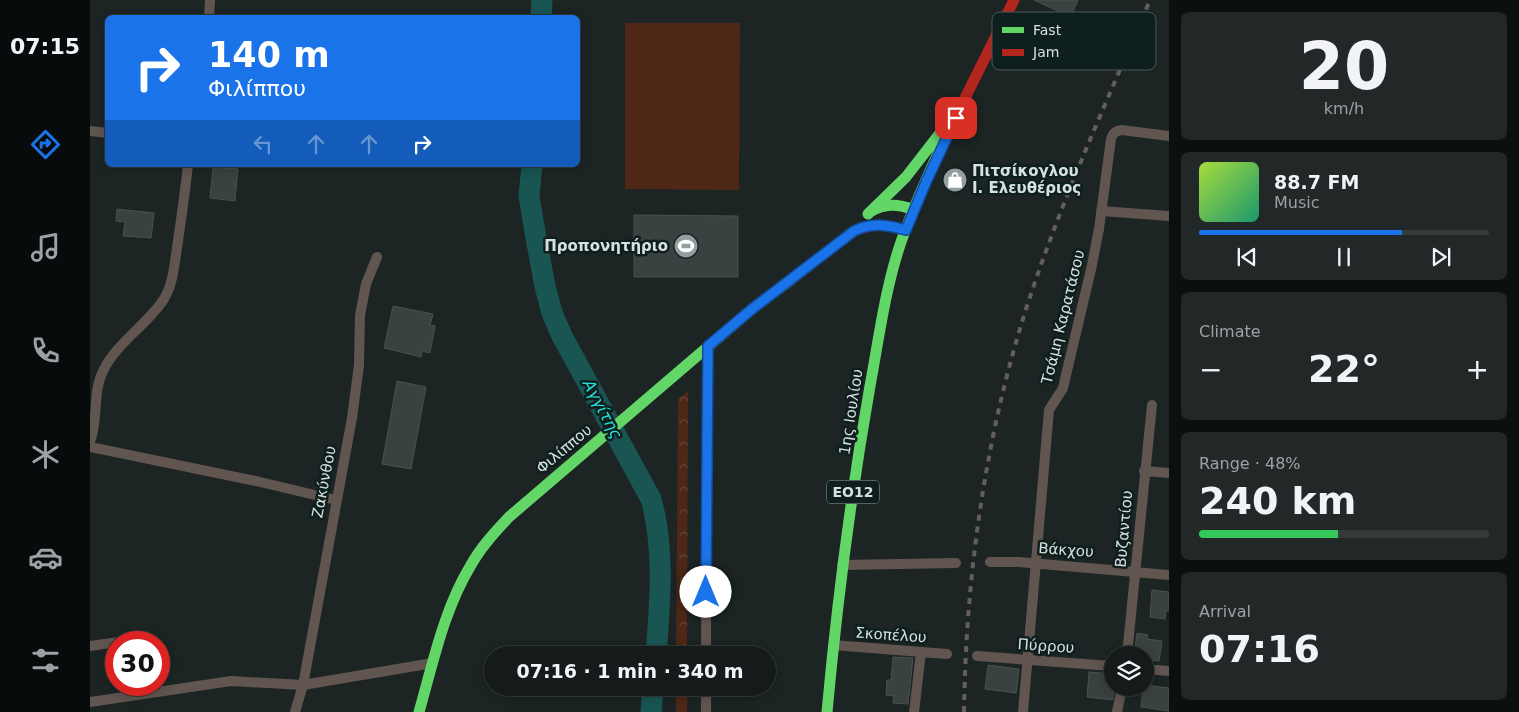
<!DOCTYPE html>
<meta charset="utf-8">
<style>
body{margin:0;font-family:"DejaVu Sans",sans-serif;background:#222828;color:#f1f3f6;height:100vh;display:flex;flex-direction:column;font-size:19px;white-space:nowrap}
*{box-sizing:border-box;margin:0}
p{font-size:16px;color:#9da1a3}
.icon{flex:none;width:28px;height:28px;fill:none;stroke:currentColor;stroke-width:2;stroke-linecap:round;stroke-linejoin:round}
.map{position:relative;flex:1;overflow:hidden}
.drawer{display:flex;flex-direction:column;gap:12px;padding:12px;background:#0c0f0f;width:350px}
.drawer>*{flex:none}
.top-card{position:absolute;left:15px;top:15px;width:475px;height:152px;border-radius:8px;box-shadow:0 2px 12px #0003,0 0 0 1px #34393a;background:#1a73e8;color:#fff;overflow:hidden}
.controls{position:absolute;left:1014px;top:646px;display:grid;gap:10px}
.controls a{display:grid;place-items:center;width:50px;height:50px;border-radius:50%;background:#151b1b;box-shadow:0 2px 12px #0003,0 0 0 1px #34393a;font-size:25px}
.speed{position:absolute;left:15px;top:631px;display:flex;gap:10px;font-size:25px;font-weight:700;text-align:center}
.speed>*{display:grid;place-content:center;width:65px;height:65px;border-radius:50%;background:#151b1b;box-shadow:0 2px 12px #0003,0 0 0 1px #34393a;line-height:1}
.speed .limit{border:8px solid #d22;background:#fff;color:#111}
.pin{position:absolute;display:grid;place-items:center;width:42px;height:42px;color:#fff;margin:-21px;border-radius:10px;box-shadow:0 2px 8px #0006}
.me{position:absolute;width:55px;margin:-28px;rotate:0deg;stroke-linejoin:round;filter:drop-shadow(0 0 4px #0008)}
.turn{display:flex;align-items:center;gap:18px;height:105px;padding:0 20px;font-size:22px}
.turn .icon{width:65px;height:65px;stroke-width:2.5}
.turn b{display:block;font-size:35px;line-height:42px}
.lanes{display:flex;align-items:center;height:48px;padding:0 20px;background:#0003;justify-content:center;gap:25px;direction:ltr}
.lanes .off{opacity:.35}
.big{font-size:38px;font-weight:700;line-height:1.1}
.drawer .card{flex:1;display:flex;flex-direction:column;justify-content:center;gap:8px;min-width:0;padding:0 18px;border-radius:8px;background:#222828}
.drawer .dial{align-items:center;gap:0}
.dial b{font-size:65px;line-height:1}
.song{display:flex;align-items:center;gap:15px}
.cover{width:60px;height:60px;border-radius:8px;background:linear-gradient(135deg,hsl(80 70% 55%),hsl(160 70% 35%))}
.played{height:5px;border-radius:2px;background:linear-gradient(90deg,#1a73e8 70%,#34393a 70%)}
.keys{display:flex;justify-content:space-around;direction:ltr}
.heat{display:flex;justify-content:space-between;align-items:center;font-size:28px;direction:ltr}
.charge{height:8px;border-radius:4px;background:linear-gradient(90deg,#34c759 48%,#34393a 0)}
.trip{position:absolute;left:394px;top:646px;width:292px;height:50px;border-radius:25px;background:#151b1b;box-shadow:0 2px 12px #0003,0 0 0 1px #34393a;font-weight:700;line-height:50px;text-align:center}
main{display:flex;flex:1;min-height:0}
.menu{display:flex;flex-direction:column;width:90px;justify-content:space-around;align-items:center;background:#080b0b;color:#9da1a3}
.menu .icon{width:35px;height:35px}
.menu .on{color:#1a73e8}
.menu b{font-size:22px;color:#f1f3f6}
.map>svg:first-child{display:block}
</style>
<main>
<nav class="menu">
<b>07:15</b>
<svg class="icon on" aria-label="directions" viewBox="0 0 24 24"><path d="M12 3l9 9-9 9-9-9zM9 14v-3h6M13 9l2 2-2 2"/></svg>
<svg class="icon" aria-label="music" viewBox="0 0 24 24"><path d="M9 18V5l10-2v13"/><circle cx="6" cy="18" r="3"/><circle cx="16" cy="16" r="3"/></svg>
<svg class="icon" aria-label="phone" viewBox="0 0 24 24"><path d="M5 4h4l2 5-3 2q2 4 5 5l2-3 5 2v4C11 20 4 13 5 4z"/></svg>
<svg class="icon" aria-label="climate" viewBox="0 0 24 24"><path d="M12 3v18M4 7l16 10M4 17L20 7"/></svg>
<svg class="icon" aria-label="car" viewBox="0 0 24 24"><path d="M5 17H2v-5l4-1 3-4h7l3 4 3 1v5h-3M9 17h6M6 11h13"/><circle cx="7" cy="17" r="2"/><circle cx="17" cy="17" r="2"/></svg>
<svg class="icon" aria-label="filters" viewBox="0 0 24 24"><path d="M4 7h16M4 17h16"/><circle cx="9" cy="7" r="2"/><circle cx="15" cy="17" r="2"/></svg>
</nav>
<div class="map">
<svg width="1079" height="712" viewBox="0 0 1079 712">
<defs>
<pattern id="park-crowns" width="20" height="18" patternUnits="userSpaceOnUse" patternTransform="scale(1.25)"><rect width="20" height="18" fill="#4f2716"/><path d="M2 6a3 3 0 1 1 6 0M12 15a3 3 0 1 1 6 0" fill="none" stroke="#684638"/></pattern>
</defs>
<rect width="100%" height="100%" fill="#1c2424"/>
<path fill="url(#park-crowns)" d="M598 391 597 655H586L588 399Z
M586 688H597V712H586Z"/>
<path fill="#4f2716" d="M535 23H650L649 190 535 189Z"/>
<g fill="none" stroke-linecap="round" stroke-linejoin="round">
<path stroke="#185553" stroke-width="21" d="M451 18 452 0
M442 165 439 196 446 238 455 286 462 313 472 336 561 499C575 549 570 603 566 655
M561 712 563 688"/>
</g>
<path fill="#3a4141" stroke="#495050" d="M944 0H988L981 17Z
M123 167 148 169 145 201 120 198Z
M27 209 64 213 61 238 33 236 35 222 26 221Z
M544 215 648 216V277H544Z
M303 306 343 314 340 325 345 326 340 353 332 351 331 357 294 348Z
M307 381 336 387 321 469 292 464Z
M1062 590 1079 592V611L1076 610 1075 619 1060 617Z
M1047 633 1058 635 1057 639 1072 641 1069 661 1055 659V655H1044Z
M803 657 823 658 818 704 803 703 804 696 796 695 797 680H801Z
M898 665 929 669 926 693 895 689Z
M999 672 1022 674V688H1024L1023 700 997 697Z
M1055 685 1079 688V711L1051 707 1053 688H1055Z"/>
<g fill="none" stroke-linecap="round" stroke-linejoin="round">
<path stroke="#615550" stroke-width="10" d="M119 18 120 0
M0 131 18 133
M1011 211 1079 216
M0 442C9 419 2 393 13 371 26 344 54 327 72 302 83 286 84 267 87 248 91 220 95 193 98 165
M0 447 166 481 246 500
M1054 471 1079 473
M900 562H929L1079 575
M752 565 866 563
M743 645 857 654
M0 646 42 640
M616 655 617 346
M1037 655 1062 405
M887 656 1022 666
M1055 669 1079 671
M0 702 141 681 213 685 343 663
M205 712 213 685 262 418 269 365 270 315 276 284 287 257
M616 712V688
M824 712 831 652
M933 712 959 410 973 388 1002 265 1009 229 1021 139C1023 133 1025 131 1032 130L1079 136
M1027 712 1032 688"/>
<path stroke="#63d668" stroke-width="11" d="M780 212C795 203 808 204 824 210
M778 214 816 177 854 128
M329 712C343 663 354 609 381 565 391 547 405 532 419 517L662 309 702 279
M737 712C747 603 761 494 780 386 789 338 795 289 811 242 824 205 840 170 857 134"/>
<path stroke="#b3261e" stroke-width="11" d="M857 134 924 0
M702 279 764 231C782 223 798 225 816 230"/>
<path stroke="#655f5b" stroke-width="4" stroke-dasharray="6 6" stroke-linecap="butt" d="M874 712C876 575 895 437 937 306 971 201 1017 101 1060 0"/>
</g>
<g fill="none" stroke-linecap="round" stroke-linejoin="round">
<defs>
<path id="route" d="M616 592 618 346 662 309 764 231C782 222 797 225 816 230L836 182 866 118"/>
</defs>
<use href="#route" stroke="#114b97" stroke-width="12"/>
<use href="#route" stroke="#1a73e8" stroke-width="9"/>
</g>
<defs>
<symbol id="shop-disc" viewBox="-11 -11 22 22"><circle r="9.5" fill="#959e9e" stroke="#0f1f1e"/><path d="M-5-2.5h2.3a2.7 3.5 0 0 1 5.4 0H5L5.5 6h-11ZM-1.5-2.5h3a1.5 2.3 0 0 0-3 0Z" fill="#fff"/></symbol>
<symbol id="stadium-disc" viewBox="-11 -11 22 22"><circle r="9.5" fill="#959e9e" stroke="#0f1f1e"/><path d="M0-5a6.5 5 0 1 0 0 10a6.5 5 0 1 0 0-10ZM-3.5-1.8h7v3.6h-7Z" fill="#fff"/></symbol>
</defs>
<g fill-rule="evenodd">
<use href="#shop-disc" x="851" y="166" width="28" height="28"/>
<use href="#stadium-disc" x="582" y="232" width="28" height="28"/>
</g>
<g text-anchor="middle" stroke-width="5" stroke-linejoin="round" paint-order="stroke">
<rect fill="#0f1f1e" stroke="#9aa6a6" stroke-width="1" x="737" y="480.5" width="52" height="23" rx="4"/>
<g font-size="14" font-weight="bold" fill="#d6e0e0">
<text x="763" y="497">ΕΟ12</text>
</g>
<g font-size="15" font-weight="bold" fill="#d6e0e0" stroke="#0f1f1e" text-anchor="start">
<text x="882" y="176">Πιτσίκογλου<tspan x="882" dy="17">Ι. Ελευθέριος</tspan></text>
<text x="578" y="251" text-anchor="end">Προπονητήριο</text>
</g>
<g font-size="15" fill="#d6e0e0" stroke="#0f1f1e">
<text transform="translate(973 317) rotate(-76)" y="5">Τσάμη Καρατάσου</text>
<text transform="translate(761 412) rotate(-81)" y="5">1ης Ιουλίου</text>
<text transform="translate(474 449) rotate(-40)" y="5">Φιλίππου</text>
<text transform="translate(234 482) rotate(-79)" y="5">Ζακύνθου</text>
<text transform="translate(1034 529) rotate(-85)" y="5">Βυζαντίου</text>
<text transform="translate(976 550) rotate(4)" y="5">Βάκχου</text>
<text transform="translate(801 635) rotate(4)" y="5">Σκοπέλου</text>
<text transform="translate(956 646) rotate(4)" y="5">Πύρρου</text>
</g>
<g font-size="16" font-style="italic" fill="#26e3de" stroke="#0f1f1e">
<text transform="translate(513 409) rotate(62)" y="6">Αγγίτης</text>
</g>
</g>
<rect x="902" y="12" width="164" height="58" rx="8" fill="#0f1f1e" stroke="#4b5958" stroke-width="1"/>
<rect x="912" y="27" width="22" height="6" fill="#63d668"/>
<rect x="912" y="49" width="22" height="7" fill="#b3261e"/>
<g font-size="14" fill="#d6e0e0">
<text x="943" y="35">Fast</text>
<text x="943" y="57">Jam</text>
</g>
</svg>
<div class="controls">
<a><svg class="icon" aria-label="layers" viewBox="0 0 24 24"><path d="M12 4l9 5-9 5-9-5zM3 14l9 5 9-5"/></svg></a>
</div>
<div class="speed"><div class="limit">30</div></div>
<div class="pin" style="left:866px;top:118px;background:#d93025"><svg class="icon" aria-label="arrive" viewBox="0 0 24 24"><path d="M6 21V4h12l-3 4 3 4H6"/></svg></div>
<svg class="me" style="left:616px;top:592px" viewBox="-20 -20 40 40"><circle r="19" fill="#fff"/><path d="M0-13L10 11 0 6-10 11z" fill="#1a73e8"/></svg>
<div class="trip">07:16 · 1 min · 340 m</div>
<div class="top-card">
<div class="turn"><svg class="icon" aria-label="right" viewBox="0 0 24 24"><path d="M7 20v-9h11M14 6l5 5-5 5"/></svg><div><b>140 m</b>Φιλίππου</div></div>
<div class="lanes"><svg class="icon off" aria-label="left" viewBox="0 0 24 24"><path d="M17 20v-9H6M10 6l-5 5 5 5"/></svg><svg class="icon off" aria-label="ahead" viewBox="0 0 24 24"><path d="M12 20V5M6 11l6-6 6 6"/></svg><svg class="icon off" aria-label="ahead" viewBox="0 0 24 24"><path d="M12 20V5M6 11l6-6 6 6"/></svg><svg class="icon" aria-label="right" viewBox="0 0 24 24"><path d="M7 20v-9h11M14 6l5 5-5 5"/></svg></div>
</div>
</div>
<section class="drawer">
<div class="card dial"><b>20</b><p>km/h</p></div>
<div class="card">
<div class="song"><i class="cover"></i><div><b>88.7 FM</b><p>Music</p></div></div>
<div class="played"></div>
<div class="keys"><svg class="icon" aria-label="previous" viewBox="0 0 24 24"><path d="M18 5L8 12l10 7zM5 5v14"/></svg><svg class="icon" aria-label="pause" viewBox="0 0 24 24"><path d="M8 5v14M16 5v14"/></svg><svg class="icon" aria-label="next" viewBox="0 0 24 24"><path d="M6 5l10 7-10 7zM19 5v14"/></svg></div>
</div>
<div class="card"><p>Climate</p>
<div class="heat"><a>−</a><b class="big">22°</b><a>+</a></div>
</div>
<div class="card"><p>Range · 48%</p><b class="big">240 km</b><div class="charge"></div></div>
<div class="card"><p>Arrival</p><b class="big">07:16</b></div>
</section>
</main>
